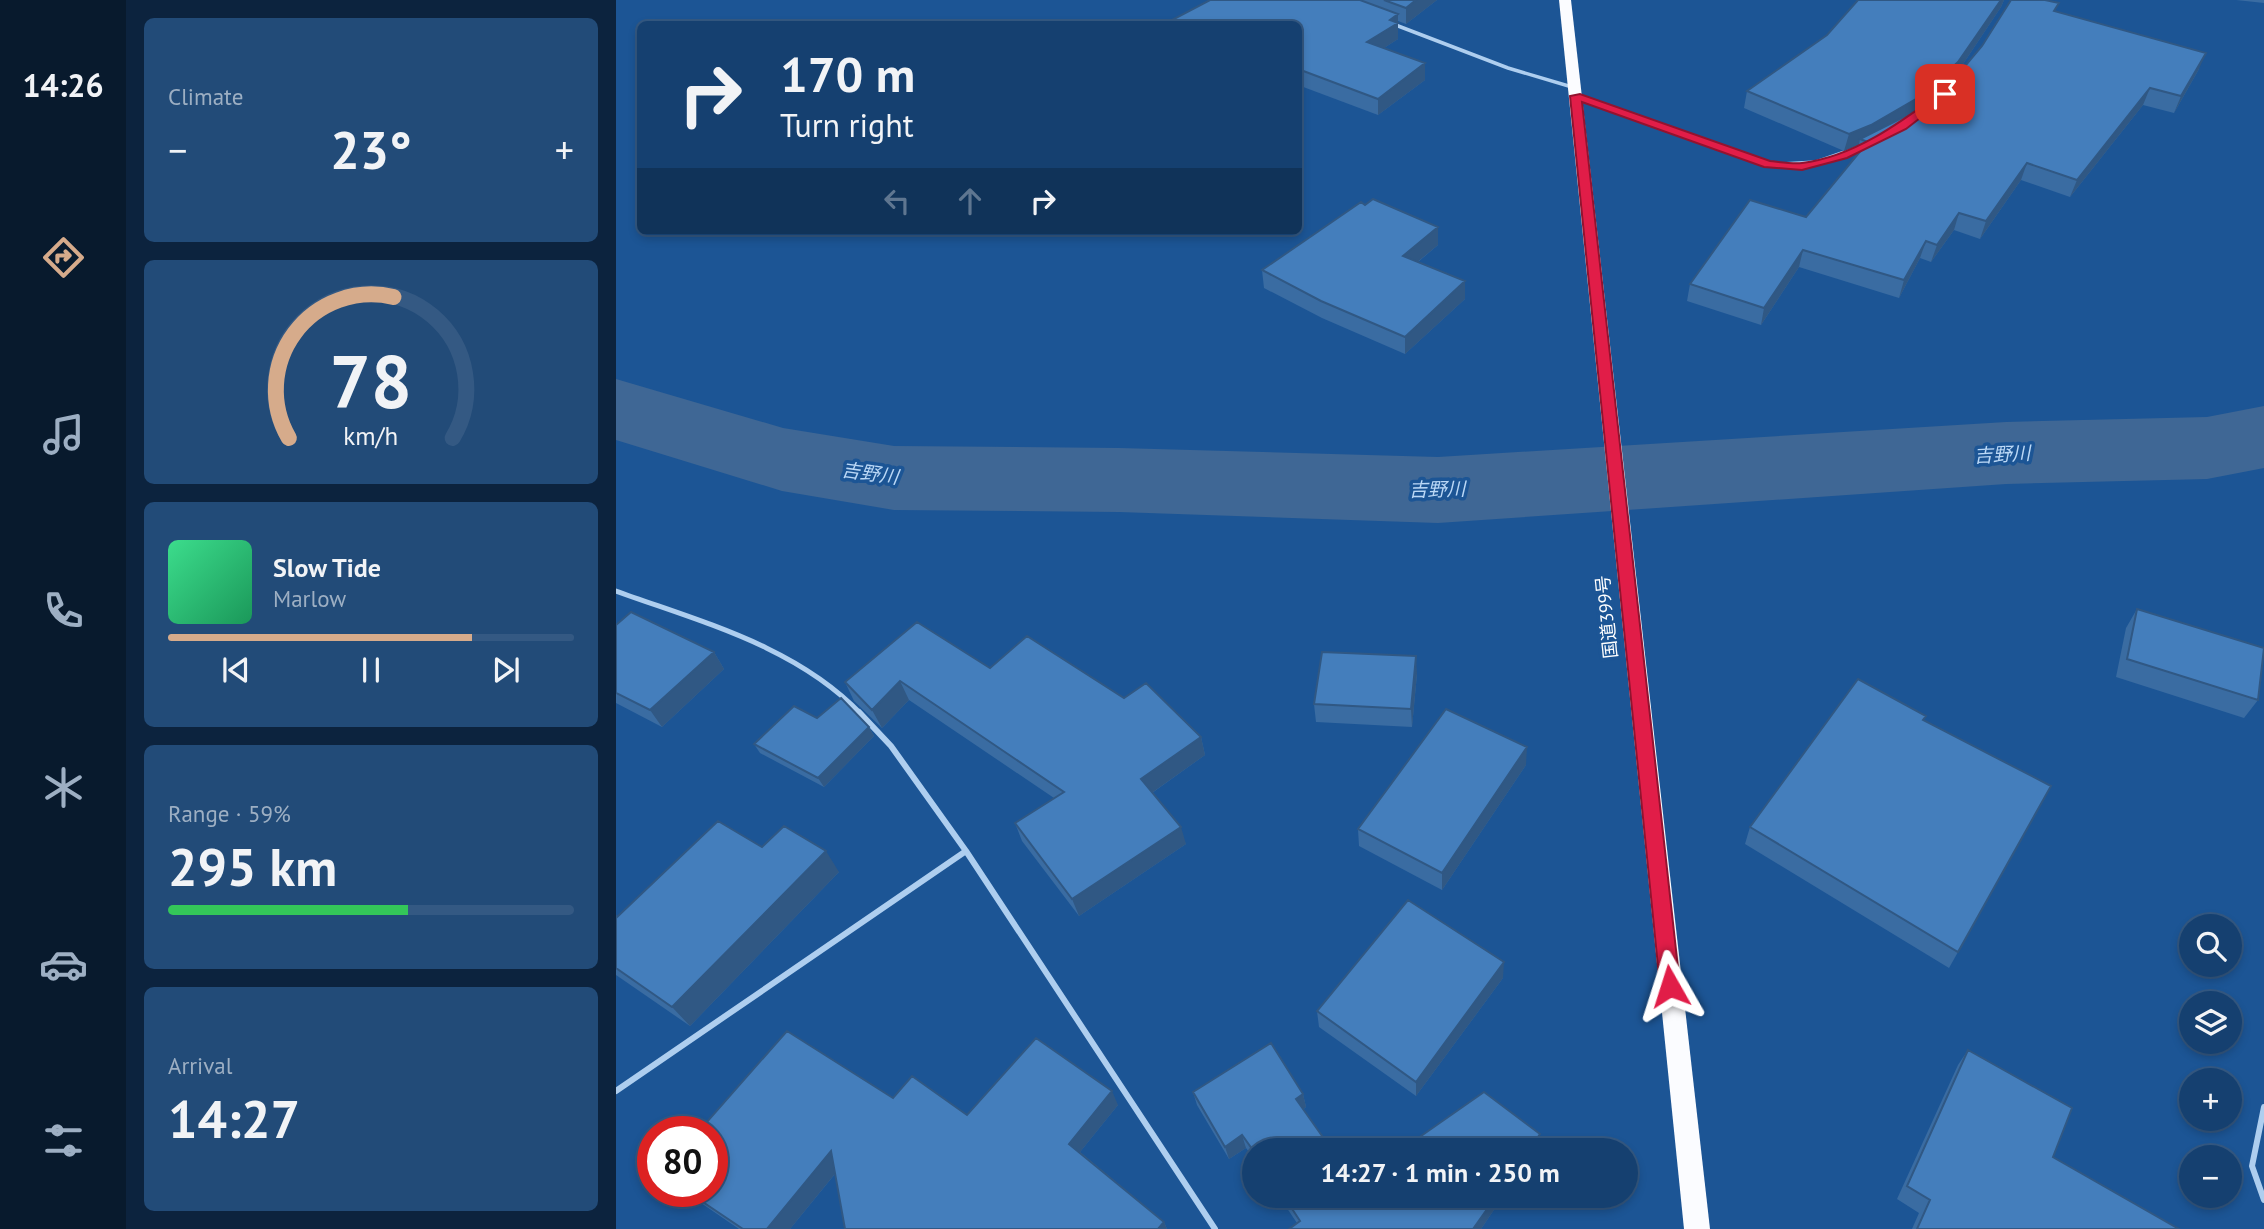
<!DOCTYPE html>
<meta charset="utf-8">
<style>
body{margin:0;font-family:"PT Sans","Noto Sans JP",sans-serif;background:#224b78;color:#f1f3f6;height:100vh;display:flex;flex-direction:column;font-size:26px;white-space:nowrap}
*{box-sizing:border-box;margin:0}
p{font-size:23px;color:#9dafc3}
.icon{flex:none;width:38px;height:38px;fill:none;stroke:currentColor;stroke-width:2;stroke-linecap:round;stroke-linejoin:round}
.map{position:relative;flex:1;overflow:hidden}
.side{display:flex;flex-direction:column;gap:18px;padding:18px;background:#0c233e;width:490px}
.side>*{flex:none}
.hud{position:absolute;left:21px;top:21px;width:665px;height:214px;border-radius:10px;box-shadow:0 4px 10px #0003,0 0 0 2px #345983;background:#154070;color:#f1f3f6;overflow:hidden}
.controls{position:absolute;left:1563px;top:914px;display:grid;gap:14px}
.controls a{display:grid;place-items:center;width:63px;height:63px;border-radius:50%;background:#154070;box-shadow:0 4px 10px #0003,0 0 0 2px #345983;font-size:35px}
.speed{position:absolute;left:21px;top:1116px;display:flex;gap:14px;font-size:35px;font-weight:700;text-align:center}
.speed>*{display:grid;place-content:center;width:91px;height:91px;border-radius:50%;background:#154070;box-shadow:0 4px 10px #0003,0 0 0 2px #345983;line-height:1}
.speed .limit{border:10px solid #d22;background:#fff;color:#111}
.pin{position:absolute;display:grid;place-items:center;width:60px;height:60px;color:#fff;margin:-30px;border-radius:14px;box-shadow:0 4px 10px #0006}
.me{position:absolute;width:77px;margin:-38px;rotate:354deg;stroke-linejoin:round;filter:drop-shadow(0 0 5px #0008)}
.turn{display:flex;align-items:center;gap:24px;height:147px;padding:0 28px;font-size:32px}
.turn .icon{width:91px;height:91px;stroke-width:2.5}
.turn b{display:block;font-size:49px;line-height:60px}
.lanes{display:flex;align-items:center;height:66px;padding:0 28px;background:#0003;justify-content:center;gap:35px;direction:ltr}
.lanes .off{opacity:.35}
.big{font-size:52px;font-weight:800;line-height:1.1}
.side .card{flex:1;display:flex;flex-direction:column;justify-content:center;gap:10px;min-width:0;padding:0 24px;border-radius:10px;background:#224b78}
.side .dial{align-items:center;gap:0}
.dial svg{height:182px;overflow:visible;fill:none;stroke:#345983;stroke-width:7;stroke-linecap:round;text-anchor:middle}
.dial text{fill:#f1f3f6;stroke:none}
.song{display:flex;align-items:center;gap:21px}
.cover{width:84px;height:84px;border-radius:10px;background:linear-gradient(135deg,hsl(150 70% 55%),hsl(150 70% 35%))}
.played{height:7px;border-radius:4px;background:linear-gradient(90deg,#d6ab8b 75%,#345983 75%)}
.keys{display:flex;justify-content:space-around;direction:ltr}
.heat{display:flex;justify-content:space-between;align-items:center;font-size:38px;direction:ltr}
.charge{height:10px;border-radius:5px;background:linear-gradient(90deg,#34c759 59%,#345983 0)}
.trip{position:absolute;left:626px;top:1138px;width:396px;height:70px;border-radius:35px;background:#154070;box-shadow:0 4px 10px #0003,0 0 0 2px #345983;font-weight:800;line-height:70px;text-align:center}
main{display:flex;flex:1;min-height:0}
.dock{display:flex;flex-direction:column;width:126px;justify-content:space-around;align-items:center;background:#081a2d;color:#9dafc3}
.dock .icon{width:49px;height:49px}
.dock .current{color:#d6ab8b}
.dock b{font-size:32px;color:#f1f3f6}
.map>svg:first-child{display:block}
</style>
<main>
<nav class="dock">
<b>14:26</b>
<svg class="icon current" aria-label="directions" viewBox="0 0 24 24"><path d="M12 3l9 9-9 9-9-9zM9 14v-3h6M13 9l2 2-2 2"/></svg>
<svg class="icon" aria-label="music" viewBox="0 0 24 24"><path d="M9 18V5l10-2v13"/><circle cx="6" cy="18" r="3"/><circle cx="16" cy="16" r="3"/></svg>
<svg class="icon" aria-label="phone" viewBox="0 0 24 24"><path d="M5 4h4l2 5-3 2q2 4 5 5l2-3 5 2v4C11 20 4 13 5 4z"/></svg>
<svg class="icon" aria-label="climate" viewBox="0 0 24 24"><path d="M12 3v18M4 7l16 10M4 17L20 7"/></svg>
<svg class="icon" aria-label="car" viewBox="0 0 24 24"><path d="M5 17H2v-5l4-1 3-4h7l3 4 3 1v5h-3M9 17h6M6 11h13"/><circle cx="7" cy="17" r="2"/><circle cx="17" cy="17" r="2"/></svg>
<svg class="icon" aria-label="filters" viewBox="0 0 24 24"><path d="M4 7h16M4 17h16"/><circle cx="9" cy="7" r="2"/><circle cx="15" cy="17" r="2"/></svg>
</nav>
<section class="side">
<div class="card"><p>Climate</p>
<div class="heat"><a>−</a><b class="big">23°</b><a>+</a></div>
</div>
<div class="card dial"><svg viewBox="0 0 100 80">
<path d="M14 69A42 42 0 1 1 86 69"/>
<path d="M14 69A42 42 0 0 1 60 7" stroke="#d6ab8b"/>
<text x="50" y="56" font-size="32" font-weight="700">78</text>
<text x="50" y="72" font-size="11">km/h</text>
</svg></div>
<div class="card">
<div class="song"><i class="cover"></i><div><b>Slow Tide</b><p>Marlow</p></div></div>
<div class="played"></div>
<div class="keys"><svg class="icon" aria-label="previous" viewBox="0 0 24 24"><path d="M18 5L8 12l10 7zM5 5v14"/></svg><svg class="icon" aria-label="pause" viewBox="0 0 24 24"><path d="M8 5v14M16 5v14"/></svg><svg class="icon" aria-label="next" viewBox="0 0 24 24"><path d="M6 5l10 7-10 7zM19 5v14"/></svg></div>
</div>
<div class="card"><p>Range · 59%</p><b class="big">295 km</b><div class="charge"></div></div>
<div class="card"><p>Arrival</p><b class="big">14:27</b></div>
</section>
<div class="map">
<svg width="1648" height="1229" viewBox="0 0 1648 1229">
<rect width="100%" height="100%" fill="#1c5595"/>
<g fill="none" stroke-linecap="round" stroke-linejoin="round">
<path fill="#3f6795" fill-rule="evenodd" d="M0 379 167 428 278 446 503 448 822 457 1390 422 1591 417 1648 406V468L1591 479 1390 484 822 523 503 512 278 510 166 491 0 440Z"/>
<path stroke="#aeceef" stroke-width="3.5" d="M777 24 892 68 956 87
M960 96 1152 165 1200 162 1246 146"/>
<path stroke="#aeceef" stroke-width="5" d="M0 591C85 622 180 646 245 714"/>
<path stroke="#aeceef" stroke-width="6" d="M243 712 275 746 350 851 599 1229
M0 1091 350 851
M1648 1107 1636 1166 1648 1200"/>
<path fill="#fbfcff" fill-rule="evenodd" d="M943 0H955L1094 1229H1068Z"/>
</g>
<path fill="#3a6ca2" d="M594 0H821L790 24 782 21V39L768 48 809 80 762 115 682 85V24H555L554 21Z
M1242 0H1388L1385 7 1337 79 1332 84 1440 12 1583 69 1558 113 1527 105 1454 197 1405 180 1364 239 1338 230 1315 262 1304 258 1283 298 1183 267 1145 325 1071 301 1074 284 1190 217 1241 156 1243 145 1228 151 1128 108 1131 91 1211 35Z
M1620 0H1648V3Z
M749 205 822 245 802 262 849 281V299L789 354 706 318 648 288 646 270Z
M1521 609 1642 700 1628 718 1500 677 1510 628Z
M0 625 98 652 108 669 46 727 0 703Z
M374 668 508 698 585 737 589 755 536 793 570 844 463 916 406 841 399 823 438 798 293 700 266 728 238 701 229 682Z
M801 674 796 727 700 722 698 704Z
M201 718 253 727 258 736 208 787 144 753 138 744Z
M1308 720 1342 952 1333 968 1129 844 1134 827Z
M910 765 826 890 743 846 742 829Z
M146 847 223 872 74 1026 0 975V916L1 917Z
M887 978 800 1096 703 1027 701 1011Z
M1352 1050 1437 1157 1563 1229H1296L1303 1213 1281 1199 1342 1065Z
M577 1092 687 1094 690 1107 639 1150V1160L630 1148 613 1159 581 1105Z
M277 1098 351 1115 502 1105 464 1152 548 1222 551 1229H229L219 1174 174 1229H123L69 1192H96Z
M662 1195H888L865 1229H673L681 1223Z"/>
<path fill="#305884" d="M800 0H821L790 24V8Z
M1385 0H1388L1385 7 1337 79 1300 113 1244 139 1243 145 1228 151 1233 134Z
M782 14V39L751 59V42Z
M1590 53 1583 69 1558 113 1565 96Z
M809 63V80L762 115V99Z
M1534 88 1527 105 1454 197 1461 180Z
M1411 163 1405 180 1364 239 1370 221Z
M1343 213 1338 230 1315 262 1321 245Z
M822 227V245L788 273 787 256Z
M1310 241 1304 258 1283 298 1288 280Z
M1187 250 1183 267 1145 325 1148 308Z
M849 281V299L789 354V337Z
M98 652 108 669 46 727 34 710Z
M800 656 801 674 796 727 795 709Z
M284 681 293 700 266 728 256 710Z
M253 727 258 736 208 787 202 778Z
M585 737 589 755 530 797 525 779Z
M911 747 910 765 826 890V873Z
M565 827 570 844 463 916 456 899Z
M210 851 223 872 74 1026 56 1007Z
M888 962 887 978 800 1096V1082Z
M496 1091 502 1105 460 1157 453 1144Z
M687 1094 690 1107 683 1112 680 1099Z
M924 1134 922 1147 920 1150H913Z
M626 1135 630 1148 613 1159 609 1147Z
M215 1151 227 1164 174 1229H151Z
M881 1195H888L865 1229H857Z
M548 1222 551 1229H542Z"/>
<path fill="#447ebc" stroke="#305884" stroke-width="2" d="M594 0H744L782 14 774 20 782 23 751 42 809 63 762 99 682 69V24H564L554 21Z
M768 0H800L790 8Z
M1242 0H1385L1342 62 1305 96 1255 125 1233 134 1131 91 1211 35Z
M1395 0H1429L1443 3 1438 11 1590 53 1565 96 1534 88 1461 180 1411 163 1370 221 1343 213 1321 245 1310 241 1288 280 1187 250 1148 308 1074 284 1134 200 1190 217 1252 142 1244 139 1294 114 1339 78 1366 46Z
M448 21 455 24H439Z
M757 199 822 227 787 256 849 281 789 337 705 301 646 270 745 202 749 205Z
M1521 609 1648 648 1642 700 1511 659Z
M15 612 98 652 34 710 0 693V625Z
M301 622 374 668 411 636 508 698 530 683 585 737 525 779 565 827 456 899 399 823 448 792 284 681 256 710 229 682Z
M706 652 800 656 795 709 698 704Z
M1242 679 1310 716 1307 720 1435 786 1342 952 1134 827Z
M225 698 253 727 202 778 138 744 178 706 201 718Z
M830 709 911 747 826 873 742 829Z
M102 821 146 847 168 826 210 851 56 1007 0 968V916L1 917Z
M792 900 888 962 800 1082 701 1011Z
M171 1031 277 1098 296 1076 351 1115 420 1038 496 1091 453 1144 548 1222 542 1229H229L215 1151 151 1229H127L72 1192H96V1132H82Z
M655 1043 687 1094 680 1099 716 1150H639V1153L626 1135 609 1147 577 1092Z
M1352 1050 1456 1108 1437 1157 1563 1229H1301L1314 1200 1291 1186Z
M868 1092 924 1134 913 1150H785Z
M667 1195H881L857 1229H673L684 1221Z"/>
<path fill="#e11d48" stroke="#92132f" stroke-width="2" d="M1326 92 1335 94 1290 129 1231 158 1186 170 1148 167 966 102 1064 986 1061 992 1054 995 1047 992 1044 986 954 96 964 94 1154 161C1164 162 1176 164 1186 163 1238 157 1285 122 1326 92Z"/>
<g text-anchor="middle" stroke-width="7" stroke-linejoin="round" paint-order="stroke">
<g font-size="18" fill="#fff" stroke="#1c5595">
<text transform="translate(991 617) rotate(-96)" y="6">国道399号</text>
</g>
<g font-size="19" font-style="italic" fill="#bbd8f6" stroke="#1c5595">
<text transform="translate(1386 454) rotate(-3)" y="7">吉野川</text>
<text transform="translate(254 473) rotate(8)" y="7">吉野川</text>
<text transform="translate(821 489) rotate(-1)" y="7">吉野川</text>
</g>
</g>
</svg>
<div class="controls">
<a><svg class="icon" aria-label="search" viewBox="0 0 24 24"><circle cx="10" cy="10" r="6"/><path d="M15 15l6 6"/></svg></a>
<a><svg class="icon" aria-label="layers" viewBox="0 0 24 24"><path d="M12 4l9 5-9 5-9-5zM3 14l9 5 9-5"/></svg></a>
<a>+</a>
<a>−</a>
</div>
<div class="speed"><div class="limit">80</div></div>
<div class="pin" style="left:1329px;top:94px;background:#d93025"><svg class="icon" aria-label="arrive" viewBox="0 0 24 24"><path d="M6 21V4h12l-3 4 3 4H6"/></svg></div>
<svg class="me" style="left:1054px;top:986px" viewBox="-20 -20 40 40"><path d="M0-17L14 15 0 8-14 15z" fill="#e11d48" stroke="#fff" stroke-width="4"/></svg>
<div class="trip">14:27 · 1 min · 250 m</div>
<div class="hud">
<div class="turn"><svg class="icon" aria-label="right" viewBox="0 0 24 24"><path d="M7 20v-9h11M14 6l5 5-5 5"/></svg><div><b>170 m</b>Turn right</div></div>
<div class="lanes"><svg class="icon off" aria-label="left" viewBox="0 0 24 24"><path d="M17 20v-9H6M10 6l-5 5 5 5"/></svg><svg class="icon off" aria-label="ahead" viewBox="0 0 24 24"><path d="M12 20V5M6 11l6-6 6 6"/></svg><svg class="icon" aria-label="right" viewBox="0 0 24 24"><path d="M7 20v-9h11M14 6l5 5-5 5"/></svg></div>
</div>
</div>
</main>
